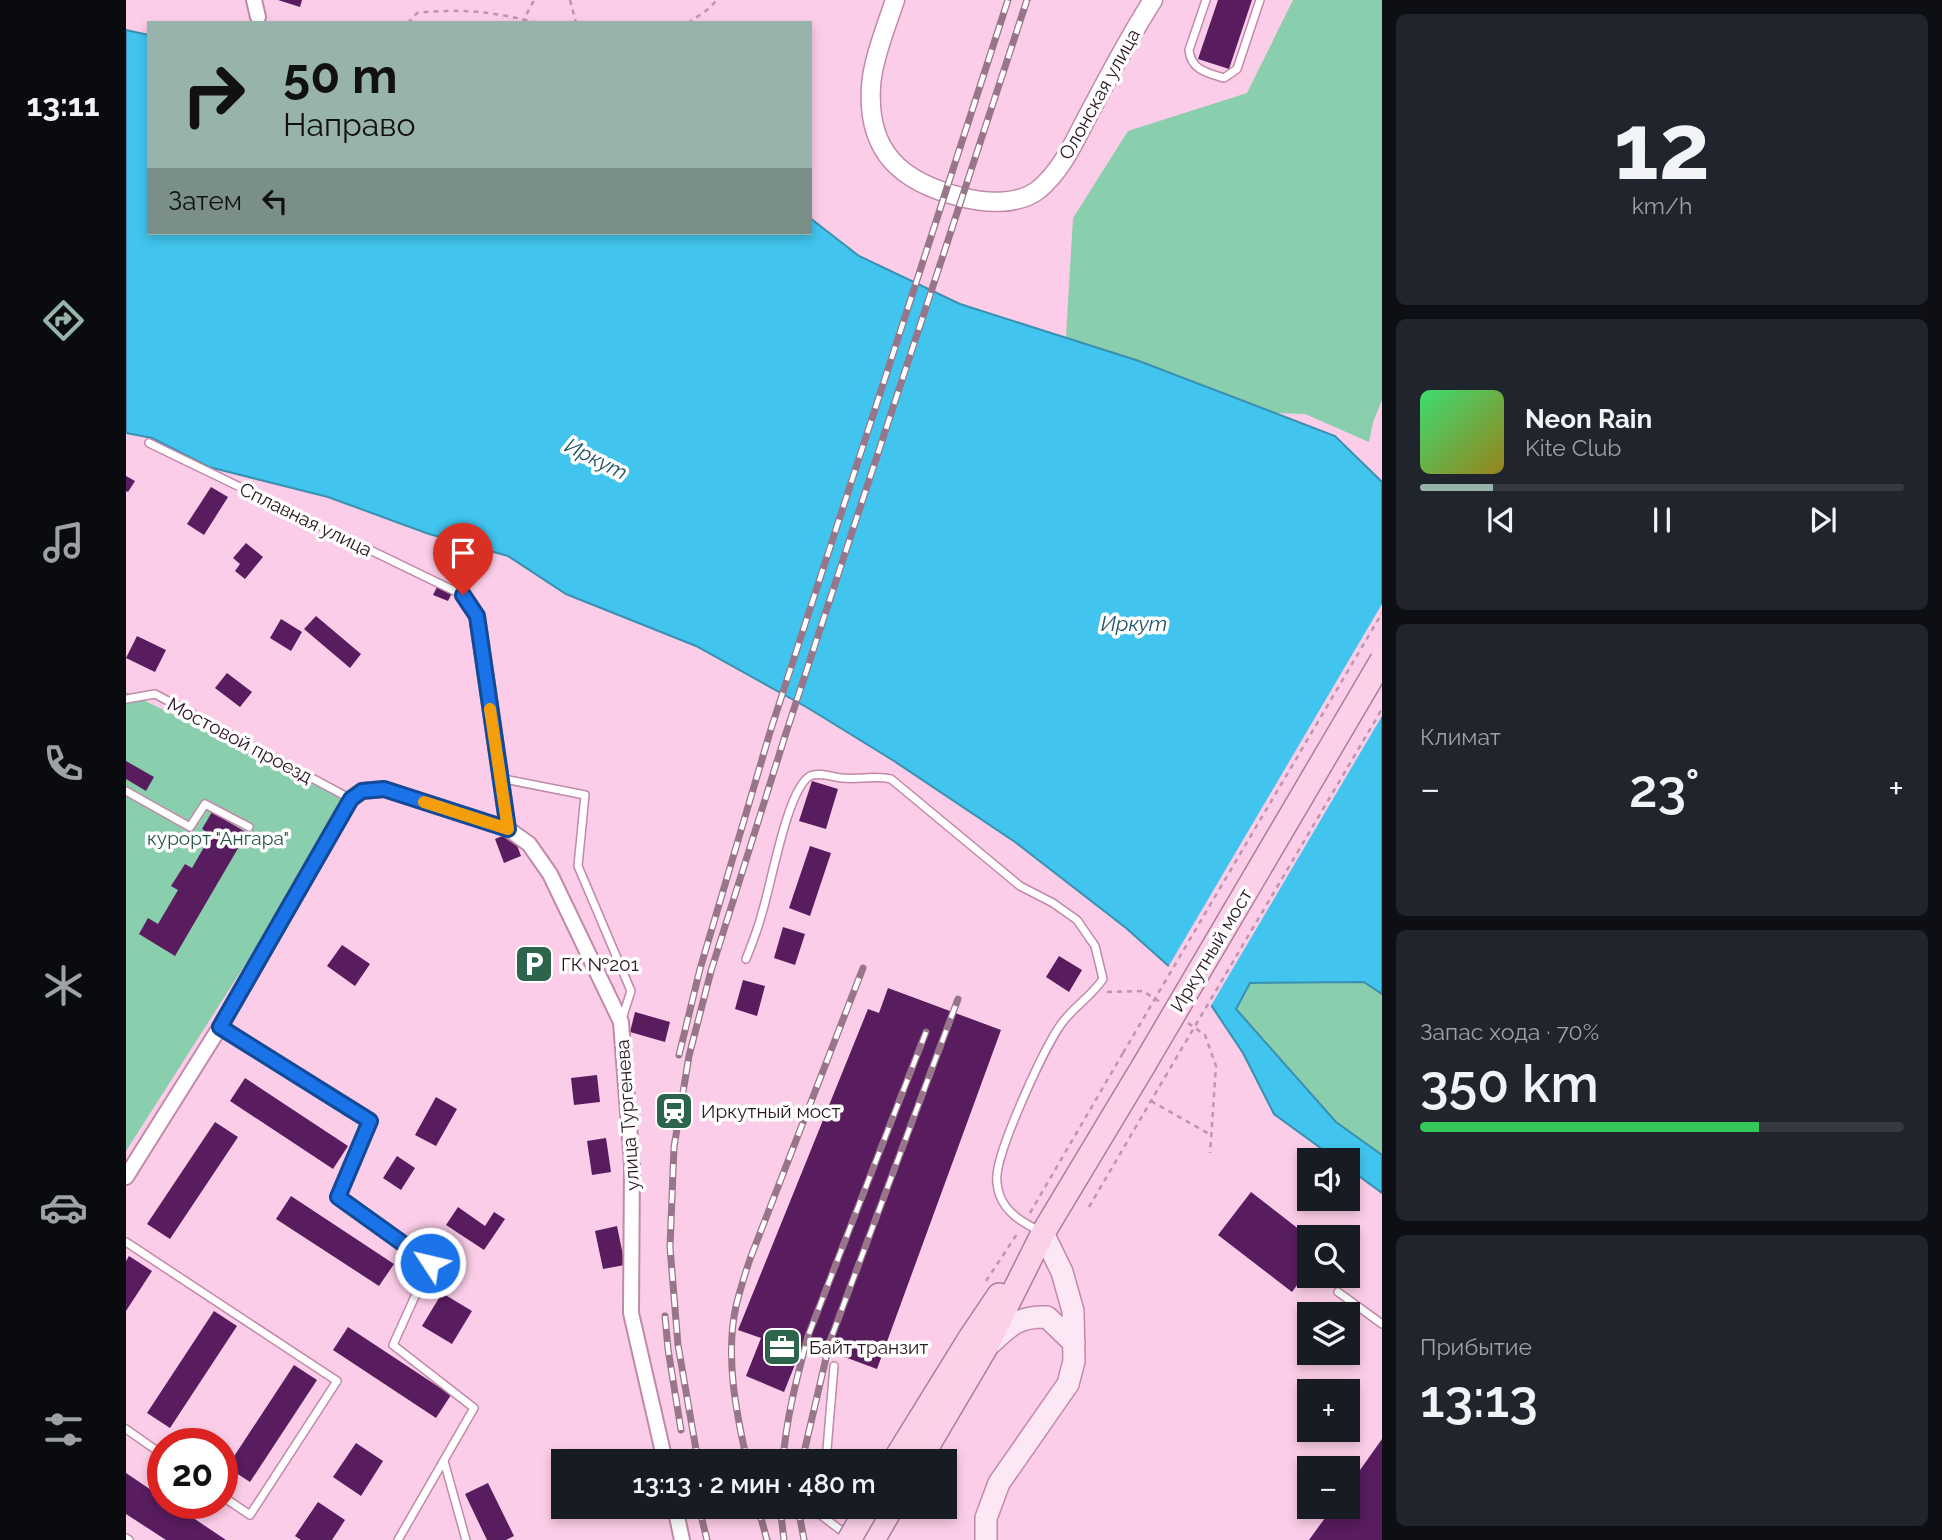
<!DOCTYPE html>
<html lang="ru">
<meta charset="utf-8">
<style>
body{margin:0;font-family:Raleway,sans-serif;background:#20242c;color:#f1f3f6;height:100vh;display:flex;flex-direction:column;font-size:26px;white-space:nowrap}
*{box-sizing:border-box;margin:0}
p{font-size:23px;color:#9ea1a6}
.icon{flex:none;width:38px;height:38px;fill:none;stroke:currentColor;stroke-width:2;stroke-linecap:round;stroke-linejoin:round}
.map{position:relative;flex:1;overflow:hidden}
.panel{display:flex;flex-direction:column;gap:14px;padding:14px;background:#0d0f14;width:560px}
.panel>*{flex:none}
.guide{position:absolute;left:21px;top:21px;width:665px;height:214px;border-radius:0px;box-shadow:0 4px 10px #0003;background:#98b3aa;color:#111;overflow:hidden}
.fabs{position:absolute;left:1171px;top:1148px;display:grid;gap:14px}
.fabs a{display:grid;place-items:center;width:63px;height:63px;border-radius:0px;background:#171b24;box-shadow:0 4px 10px #0003;font-size:35px}
.speed{position:absolute;left:21px;top:1428px;display:flex;gap:14px;font-size:35px;font-weight:700;text-align:center}
.speed>*{display:grid;place-content:center;width:91px;height:91px;border-radius:50%;background:#171b24;box-shadow:0 4px 10px #0003;line-height:1}
.speed .limit{border:10px solid #d22;background:#fff;color:#111}
.pin{position:absolute;display:grid;place-items:center;width:60px;height:60px;color:#fff;margin:-72px -30px;border-radius:50% 50% 50% 0;rotate:-45deg;box-shadow:0 0 7px #0007}
.pin .icon{rotate:45deg}
.me{position:absolute;width:77px;margin:-38px;rotate:305deg;stroke-linejoin:round;filter:drop-shadow(0 0 5px #0008)}
.turn{display:flex;align-items:center;gap:24px;height:147px;padding:0 21px;font-size:32px}
.turn .icon{width:91px;height:91px;stroke-width:2.5}
.turn b{display:block;font-size:49px;line-height:60px}
.then{display:flex;align-items:center;height:66px;padding:0 21px;background:#0003;gap:14px;font-size:26px}
.big{font-size:52px;font-weight:600;line-height:1.1}
.panel .widget{flex:1;display:flex;flex-direction:column;justify-content:center;gap:10px;min-width:0;padding:0 24px;border-radius:10px;background:#20242c}
.panel .dial{align-items:center;gap:0}
.dial b{font-size:91px;line-height:1}
.song{display:flex;align-items:center;gap:21px}
.cover{width:84px;height:84px;border-radius:10px;background:linear-gradient(135deg,hsl(140 70% 55%),hsl(50 70% 35%))}
.played{height:7px;border-radius:4px;background:linear-gradient(90deg,#98b3aa 15%,#363941 15%)}
.keys{display:flex;justify-content:space-around;direction:ltr}
.heat{display:flex;justify-content:space-between;align-items:center;font-size:38px;direction:ltr}
.charge{height:10px;border-radius:5px;background:linear-gradient(90deg,#34c759 70%,#363941 0)}
.trip{position:absolute;left:425px;top:1449px;width:406px;height:70px;border-radius:0px;background:#171b24;box-shadow:0 4px 10px #0003;font-weight:600;line-height:70px;text-align:center}
main{display:flex;flex:1;min-height:0}
.tabs{display:flex;flex-direction:column;width:126px;justify-content:space-around;align-items:center;background:#090b0e;color:#9ea1a6}
.tabs .icon{width:49px;height:49px}
.tabs .on{color:#98b3aa}
.tabs b{font-size:32px;color:#f1f3f6}
.map>svg:first-child{display:block}
</style>
<main>
<nav class="tabs">
<b>13:11</b>
<svg class="icon on" aria-label="directions" viewBox="0 0 24 24"><path d="M12 3l9 9-9 9-9-9zM9 14v-3h6M13 9l2 2-2 2"/></svg>
<svg class="icon" aria-label="music" viewBox="0 0 24 24"><path d="M9 18V5l10-2v13"/><circle cx="6" cy="18" r="3"/><circle cx="16" cy="16" r="3"/></svg>
<svg class="icon" aria-label="phone" viewBox="0 0 24 24"><path d="M5 4h4l2 5-3 2q2 4 5 5l2-3 5 2v4C11 20 4 13 5 4z"/></svg>
<svg class="icon" aria-label="climate" viewBox="0 0 24 24"><path d="M12 3v18M4 7l16 10M4 17L20 7"/></svg>
<svg class="icon" aria-label="car" viewBox="0 0 24 24"><path d="M5 17H2v-5l4-1 3-4h7l3 4 3 1v5h-3M9 17h6M6 11h13"/><circle cx="7" cy="17" r="2"/><circle cx="17" cy="17" r="2"/></svg>
<svg class="icon" aria-label="filters" viewBox="0 0 24 24"><path d="M4 7h16M4 17h16"/><circle cx="9" cy="7" r="2"/><circle cx="15" cy="17" r="2"/></svg>
</nav>
<div class="map">
<svg width="1256" height="1540" viewBox="0 0 1256 1540">
<rect width="100%" height="100%" fill="#fccde8"/>
<path fill="#89cead" d="M1167 0H1256V400L1247 422 1243 442 1179 414 1149 413 1013 361 940 337 947 218 1002 131 1121 93Z
M0 692 225 799 0 1151Z
M1238 982 1256 994V1155L1210 1122 1109 1009 1124 983Z"/>
<path fill="#41c4ed" stroke="#3a90b0" stroke-width="2" d="M0 30 23 35V233H684V218L733 256 834 304 1013 361 1209 436 1256 482V994L1238 982 1124 983 1110 1009 1210 1122 1256 1155V1193L1222 1168V1160H1211L1148 1114 1117 1053 1083 1002 1000 928 889 842 768 761 682 708 570 646 440 594 382 556 303 534 202 497 83 467 26 438 0 433Z"/>
<path fill="#fccde8" d="M1256 604V716L1083 1009 1041 969Z"/>
<path fill="#581c5f" d="M152 0H176L174 7Z
M1092 0H1126L1103 69 1072 59Z
M0 476 9 481 2 492 0 491Z
M85 487 102 497 78 535 61 524Z
M120 543 137 557 119 579 109 571 114 564 107 558Z
M311 587 326 593 322 601 307 595Z
M190 616 235 654 224 668 178 629Z
M155 619 176 632 165 651 144 638Z
M11 636 40 650 29 672 0 658Z
M101 673 126 692 114 707 89 688Z
M0 761 28 777 20 791 0 779Z
M686 781 712 789 700 829 673 821Z
M86 812 121 833 49 956 13 934 22 918 32 924 52 890 45 886 59 864 66 868 85 835 76 829Z
M386 832 395 856 378 863 369 839Z
M684 846 705 853 684 916 663 908Z
M657 927 679 934 669 965 648 958Z
M216 945 244 964 229 986 201 966Z
M933 956 956 970 943 992 920 977Z
M617 980 639 986 631 1016 609 1009Z
M762 988 875 1030 751 1369 678 1342 658 1392 620 1376 635 1338 612 1330 742 1009 753 1013Z
M509 1012 544 1022 539 1042 504 1032Z
M471 1075 474 1102 448 1105 445 1078Z
M119 1078 222 1146 207 1169 104 1101Z
M310 1097 331 1109 310 1146 289 1135Z
M89 1122 112 1137 44 1239 21 1224Z
M480 1138 485 1172 466 1175 461 1141Z
M271 1156 289 1168 275 1190 257 1178Z
M1125 1192 1183 1237V1269L1166 1292 1092 1235Z
M165 1196 268 1264 253 1286 150 1219Z
M332 1207 359 1226 368 1212 379 1219 358 1250 320 1225Z
M491 1226 499 1265 477 1269 469 1231Z
M3 1256 26 1271 0 1311V1261Z
M316 1293 346 1311 326 1344 296 1326Z
M88 1311 111 1326 44 1428 21 1413Z
M222 1327 325 1395 310 1418 207 1350Z
M168 1365 191 1380 124 1482 101 1467Z
M1256 1439V1540H1183L1207 1507H1222V1487Z
M230 1443 257 1461 235 1496 207 1477Z
M0 1473 37 1498V1503H45L100 1540H40L0 1514Z
M362 1483 388 1536 380 1540H361L339 1494Z
M192 1502 219 1520 206 1540H175L169 1536Z"/>
<g fill="none" stroke-linecap="round" stroke-linejoin="round">
<defs>
<path id="service" d="M1080 0 1063 50C1065 70 1081 73 1098 78L1111 69 1134 0
M23 443 337 595
M0 699 29 694 225 799
M373 778 459 795 452 866 505 991 495 1022
M0 791 64 827 79 804 123 827
M620 959C626 944 632 929 636 913 645 886 661 789 684 776 692 772 707 777 716 778 733 780 748 775 765 779L894 886 927 903 951 920 969 946 977 979C966 995 952 1004 940 1018 921 1039 873 1147 871 1175 870 1181 872 1191 874 1196 881 1214 897 1222 913 1231
M94 1027 244 1121 212 1197 304 1263 267 1345 348 1408 272 1540
M0 1242 211 1381 124 1515 96 1496
M1212 1292 1256 1324
M0 1429 37 1455
M318 1461 340 1540
M700 1461 708 1366
M697 1507 696 1516 721 1535
M0 1538 3 1540"/>
<path id="minor" d="M128 0 132 17
M337 595 351 616 382 829
M0 1177 94 1027 225 799 236 791 258 789 382 829 403 844 424 874 495 1022 506 1164 505 1313 539 1461
M549 1507 556 1540"/>
<path id="tertiary" d="M769 0C761 24 746 62 745 87 741 152 775 182 835 197 858 203 891 206 912 190 938 169 951 135 967 106 986 70 1005 34 1027 0"/>
<path id="secondary" d="M865 1343C884 1325 893 1316 921 1317L948 1343
M860 1540V1518L873 1483 942 1384 948 1361 947 1311 936 1272 917 1233"/>
<path id="primary" d="M768 1461 844 1338 873 1295
M793 1461 859 1349 917 1233 1018 1065
M747 1540 766 1507"/>
</defs>
<use href="#service" stroke="#c189aa" stroke-width="10"/>
<use href="#minor" stroke="#c189aa" stroke-width="18"/>
<use href="#tertiary" stroke="#c189aa" stroke-width="21"/>
<use href="#secondary" stroke="#c189aa" stroke-width="24"/>
<use href="#primary" stroke="#af7c9a" stroke-width="26"/>
<path stroke="#bd96ad" stroke-width="2.5" stroke-dasharray="5 5" stroke-linecap="butt" d="M444 0 450 23
M282 23 291 13C334 8 370 12 412 23
M396 23 408 0
M562 23 581 10 591 0
M981 992 1017 991 1034 1002
M1062 1023 1079 1035 1090 1066 1084 1153
M1025 1101 1085 1135
M963 1207 1039 1077
M904 1213 997 1053
M860 1281 893 1231"/>
<use href="#service" stroke="#fff" stroke-width="7"/>
<use href="#minor" stroke="#fff" stroke-width="14"/>
<use href="#tertiary" stroke="#fff" stroke-width="18"/>
<use href="#secondary" stroke="#fce8f4" stroke-width="21"/>
<use href="#primary" stroke="#fad1e9" stroke-width="23"/>
<defs>
<path id="rail" d="M553 1055 574 969 645 729 882 0
M539 1316 542 1349 555 1430
M572 1461 552 1345 544 1247 548 1147 563 1056 585 971 660 733 901 0
M621 1461C610 1412 599 1356 610 1306 614 1290 619 1274 624 1259L737 968
M657 1461C660 1419 671 1377 682 1336L800 1032
M676 1461 704 1341 832 999
M573 1507 581 1540
M632 1507 641 1540
M654 1507 658 1540
M672 1507 678 1540"/>
</defs>
<use href="#rail" stroke="#98768a" stroke-width="7"/>
<use href="#rail" stroke="#fefefe" stroke-width="4.5" stroke-dasharray="13" stroke-linecap="butt"/>
<defs>
<path id="primary-bridge" d="M1018 1065 1256 660
M723 1540 742 1507"/>
</defs>
<use href="#primary-bridge" stroke="#af7c9a" stroke-width="26" stroke-linecap="butt"/>
<path stroke="#bd96ad" stroke-width="2.5" stroke-dasharray="5 5" stroke-linecap="butt" d="M997 1053 1256 613
M1039 1077 1256 709"/>
<use href="#primary-bridge" stroke="#fad1e9" stroke-width="23"/>
</g>
<g fill="none" stroke-linecap="round" stroke-linejoin="round">
<defs>
<path id="route" d="M304 1263 212 1197 244 1121 94 1027 225 799 236 791 258 789 382 829 351 616 337 595"/>
</defs>
<use href="#route" stroke="#114b97" stroke-width="18"/>
<use href="#route" stroke="#1a73e8" stroke-width="12"/>
<path stroke="#f59e0b" stroke-width="12" d="M298 802 382 829 364 709"/>
</g>
<defs>
<symbol id="parking-square" viewBox="-11 -11 22 22"><rect x="-9" y="-9" width="18" height="18" rx="4" fill="#2c644c" stroke="#fefefe"/><path d="M-3.5-5.5H1a3.5 3.5 0 0 1 0 7H-1V5.5H-3.5ZM-1-3.4V-.6H.8a1.4 1.4 0 0 0 0-2.8Z" fill="#fff"/></symbol>
<symbol id="station-square" viewBox="-11 -11 22 22"><rect x="-9" y="-9" width="18" height="18" rx="4" fill="#2c644c" stroke="#fefefe"/><path d="M-3-6H3Q5-6 5-4V2Q5 4 3 4L4.5 6H3L1.5 4h-3L-3 6H-4.5L-3 4Q-5 4-5 2V-4Q-5-6-3-6ZM-3.5-4v3h7v-3ZM-3.5 1v1.5H-2V1ZM2 1v1.5H3.5V1Z" fill="#fff"/></symbol>
<symbol id="office-square" viewBox="-11 -11 22 22"><rect x="-9" y="-9" width="18" height="18" rx="4" fill="#2c644c" stroke="#fefefe"/><path d="M-6-3h4V-5.5h4V-3h4V5H-6ZM-1-4.5V-3h2v-1.5ZM-6 0V1H6V0Z" fill="#fff"/></symbol>
</defs>
<g fill-rule="evenodd">
<use href="#parking-square" x="386" y="942" width="44" height="44"/>
<use href="#station-square" x="526" y="1089" width="44" height="44"/>
<use href="#office-square" x="634" y="1325" width="44" height="44"/>
</g>
<g text-anchor="middle" stroke-width="7" stroke-linejoin="round" paint-order="stroke">
<g font-size="19" fill="#2b1623" stroke="#fefefe">
<text transform="translate(973 94) rotate(-61)" y="7">Олонская улица</text>
<text transform="translate(180 519) rotate(26)" y="7">Сплавная улица</text>
<text transform="translate(114 740) rotate(28)" y="7">Мостовой проезд</text>
<text transform="translate(1085 950) rotate(-59)" y="7">Иркутный мост</text>
<text transform="translate(501 1115) rotate(-94)" y="7">улица Тургенева</text>
</g>
<g font-size="19" fill="#295743" stroke="#fefefe">
<text x="92" y="845">курорт "Ангара"</text>
</g>
<g font-size="19" fill="#2b1623" stroke="#fefefe" text-anchor="start">
<text x="435" y="971">ГК №201</text>
<text x="575" y="1118">Иркутный мост</text>
<text x="683" y="1354">Байт транзит</text>
</g>
<g font-size="21" font-style="italic" fill="#205466" stroke="#fefefe">
<text transform="translate(470 459) rotate(27)" y="7">Иркут</text>
<text x="1008" y="631">Иркут</text>
</g>
</g>
</svg>
<div class="fabs">
<a><svg class="icon" aria-label="sound" viewBox="0 0 24 24"><path d="M4 9h4l5-4v14l-5-4H4zM17 9q2 3 0 6"/></svg></a>
<a><svg class="icon" aria-label="search" viewBox="0 0 24 24"><circle cx="10" cy="10" r="6"/><path d="M15 15l6 6"/></svg></a>
<a><svg class="icon" aria-label="layers" viewBox="0 0 24 24"><path d="M12 4l9 5-9 5-9-5zM3 14l9 5 9-5"/></svg></a>
<a>+</a>
<a>−</a>
</div>
<div class="speed"><div class="limit">20</div></div>
<div class="pin" style="left:337px;top:595px;background:#d93025"><svg class="icon" aria-label="arrive" viewBox="0 0 24 24"><path d="M6 21V4h12l-3 4 3 4H6"/></svg></div>
<svg class="me" style="left:304px;top:1263px" viewBox="-20 -20 40 40"><circle r="17" fill="#1a73e8" stroke="#fff" stroke-width="3"/><path d="M0-11L8 9 0 5-8 9z" fill="#fff"/></svg>
<div class="trip">13:13 · 2 мин · 480 m</div>
<div class="guide">
<div class="turn"><svg class="icon" aria-label="right" viewBox="0 0 24 24"><path d="M7 20v-9h11M14 6l5 5-5 5"/></svg><div><b>50 m</b>Направо</div></div>
<div class="then">Затем<svg class="icon" aria-label="left" viewBox="0 0 24 24"><path d="M17 20v-9H6M10 6l-5 5 5 5"/></svg></div>
</div>
</div>
<section class="panel">
<div class="widget dial"><b>12</b><p>km/h</p></div>
<div class="widget">
<div class="song"><i class="cover"></i><div><b>Neon Rain</b><p>Kite Club</p></div></div>
<div class="played"></div>
<div class="keys"><svg class="icon" aria-label="previous" viewBox="0 0 24 24"><path d="M18 5L8 12l10 7zM5 5v14"/></svg><svg class="icon" aria-label="pause" viewBox="0 0 24 24"><path d="M8 5v14M16 5v14"/></svg><svg class="icon" aria-label="next" viewBox="0 0 24 24"><path d="M6 5l10 7-10 7zM19 5v14"/></svg></div>
</div>
<div class="widget"><p>Климат</p>
<div class="heat"><a>−</a><b class="big">23°</b><a>+</a></div>
</div>
<div class="widget"><p>Запас хода · 70%</p><b class="big">350 km</b><div class="charge"></div></div>
<div class="widget"><p>Прибытие</p><b class="big">13:13</b></div>
</section>
</main>
